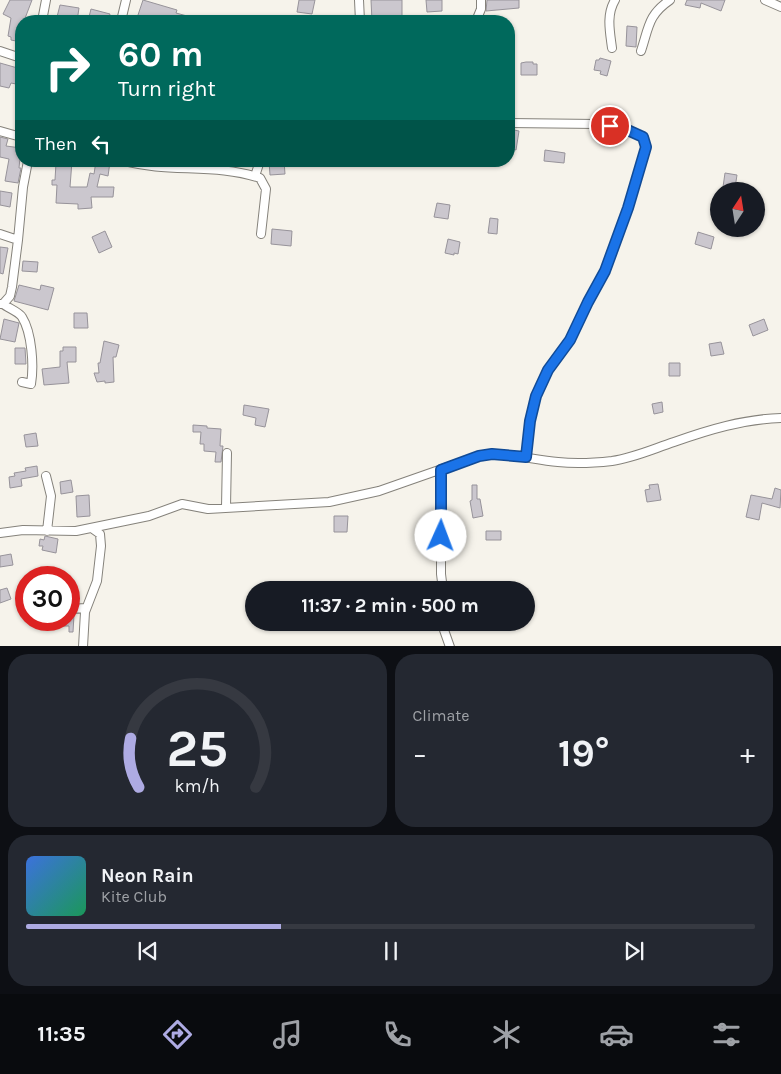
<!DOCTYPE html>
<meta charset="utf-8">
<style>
body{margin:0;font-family:Karla,sans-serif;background:#242831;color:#f1f3f6;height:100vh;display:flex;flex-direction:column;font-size:19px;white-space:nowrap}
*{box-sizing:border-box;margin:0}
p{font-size:16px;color:#9ea1a6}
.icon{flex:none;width:28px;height:28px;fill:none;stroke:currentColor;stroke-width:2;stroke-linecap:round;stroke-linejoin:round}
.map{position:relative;height:646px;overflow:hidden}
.side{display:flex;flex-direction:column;gap:8px;padding:8px;background:#0d0f14;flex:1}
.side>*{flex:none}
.banner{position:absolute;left:15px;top:15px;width:500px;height:152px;border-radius:20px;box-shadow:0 1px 4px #0004;background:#00695c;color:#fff;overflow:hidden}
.needle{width:32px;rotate:12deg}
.controls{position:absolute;left:710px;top:182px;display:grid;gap:10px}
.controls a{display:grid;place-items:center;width:55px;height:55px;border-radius:50%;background:#171b24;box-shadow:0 1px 4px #0004;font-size:25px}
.speed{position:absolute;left:15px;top:566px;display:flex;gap:10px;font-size:25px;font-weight:700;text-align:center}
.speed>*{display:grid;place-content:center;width:65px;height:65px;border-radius:50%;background:#171b24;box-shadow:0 1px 4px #0004;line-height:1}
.speed .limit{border:8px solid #d22;background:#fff;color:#111}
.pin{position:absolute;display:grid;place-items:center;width:42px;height:42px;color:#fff;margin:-21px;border:2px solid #fff;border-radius:50%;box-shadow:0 1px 5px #0007}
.me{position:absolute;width:55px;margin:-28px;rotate:2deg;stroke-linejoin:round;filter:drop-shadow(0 0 4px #0008)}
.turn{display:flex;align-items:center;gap:18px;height:105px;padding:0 20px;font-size:22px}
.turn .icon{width:65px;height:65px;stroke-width:2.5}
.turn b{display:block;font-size:35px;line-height:42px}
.then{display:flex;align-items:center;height:48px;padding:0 20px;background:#0003;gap:10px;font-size:19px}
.big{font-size:38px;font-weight:700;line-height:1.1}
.side .widget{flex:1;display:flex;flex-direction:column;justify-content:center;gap:8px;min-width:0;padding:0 18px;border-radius:20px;background:#242831}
.side .dial{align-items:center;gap:0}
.dial svg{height:130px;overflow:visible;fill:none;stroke:#363941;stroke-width:7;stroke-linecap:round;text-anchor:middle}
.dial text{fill:#f1f3f6;stroke:none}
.song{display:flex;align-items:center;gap:15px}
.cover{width:60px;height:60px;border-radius:8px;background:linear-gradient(135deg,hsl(220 70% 55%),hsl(150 70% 35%))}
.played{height:5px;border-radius:2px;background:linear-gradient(90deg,#aeabe3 35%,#363941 35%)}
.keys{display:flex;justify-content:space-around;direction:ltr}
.heat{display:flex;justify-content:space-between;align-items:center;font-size:28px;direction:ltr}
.side .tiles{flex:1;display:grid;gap:8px;grid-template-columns:1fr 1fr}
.widget:last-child{grid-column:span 2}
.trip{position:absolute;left:245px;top:581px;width:290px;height:50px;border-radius:25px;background:#171b24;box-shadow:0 1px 4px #0004;font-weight:700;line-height:50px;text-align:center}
.menu{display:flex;height:80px;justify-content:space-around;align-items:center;background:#090b0e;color:#9ea1a6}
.menu .icon{width:35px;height:35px}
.menu .on{color:#aeabe3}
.menu b{font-size:22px;color:#f1f3f6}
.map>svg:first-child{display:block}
</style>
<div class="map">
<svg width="781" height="647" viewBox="0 0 781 647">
<rect width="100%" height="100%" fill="#f6f3eb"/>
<path fill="#cbc7ce" stroke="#97939a" d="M10 0H32L24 21H21V42L11 40V37L8 36 11 18 3 14Z
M143 0 177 10 176 13 187 16 186 21H149L137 18Z
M299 0H315L312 14 297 12Z
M371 0H402V21H372Z
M426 0H442V11L427 12Z
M487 0H519V8L486 11Z
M687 0H725L721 11 701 3 700 8 685 5Z
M60 5 79 8 77 21 57 17Z
M91 9 110 14 108 21H88Z
M627 26 637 27 636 47 626 46Z
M600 58 611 61 607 76 600 74 601 71 594 70 596 60H599Z
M526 62H533V64H537V75H521V63Z
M0 63 21 69V85L11 83 9 88 0 86Z
M509 129 519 131 516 150 509 148Z
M0 137 8 139 6 146 21 148 19 168H21L18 183 5 181 9 159 0 157Z
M545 150 565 153 564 163 544 161Z
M63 161H72L70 187H87L90 173 94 174 96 161 110 162 108 176 100 174 97 187H114L113 197H91L92 208 78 209V204L56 203 57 185H52V180H55L56 163 63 164Z
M269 161H284L285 174 270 175Z
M725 173 737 175 735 188 723 187Z
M0 191 12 193 10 207 0 205Z
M437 203 450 205 448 219 434 217Z
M490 218 498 219 497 234 488 233Z
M272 229 292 231 291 246 271 244Z
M105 231 112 247 99 253 92 237Z
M698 232 714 237 711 249 695 244Z
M448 239 460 242 458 254 454 253V255L445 253Z
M0 247 8 248 3 274 0 273Z
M23 261 38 262 37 272 22 271Z
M19 285 40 290 41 285 54 288 48 310 14 301Z
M74 313H87L88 328H74Z
M4 319 19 323 15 342 0 339Z
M764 319 768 330 753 336 749 325Z
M104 341 119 345 116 357H113L114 382 105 383V381L97 382 94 373H99L98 363H100Z
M721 342 724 354 711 356 709 344Z
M63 347H76V362H67L69 383 44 385 42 369 60 367V351H63Z
M15 348H25L26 364H15Z
M669 363H680V376H669Z
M662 402 663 412 654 414 652 404Z
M244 405 269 409 265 427 255 425 256 418 243 415Z
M193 425 207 426V428L221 429 220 446H223L221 462H215L216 452 204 451V444H200L201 432H193Z
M36 433 38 446 26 447 24 435Z
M37 466 38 476 21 479 22 486 10 488 9 477 15 476 14 473 26 471 25 468Z
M71 480 73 492 61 494 60 482Z
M658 484 661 500 647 502 645 490 650 489 649 485Z
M472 485H477V499H480L483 516 473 518 470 501 472 500Z
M775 488 781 490 780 508 762 503 759 520 746 517 751 495 772 499Z
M89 495 90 516 77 517 76 496Z
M334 516H348L347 532H334Z
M424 527H435V540L424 539Z
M486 531H501V540H486Z
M45 536 58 539 56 553 42 550 43 546H39L40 539 44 540Z
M11 554 13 565 0 567V556Z
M7 588 11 599 0 603V590Z
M69 615H74L73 632H69V626H62V620H69Z
M33 620 61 621V627L33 626Z"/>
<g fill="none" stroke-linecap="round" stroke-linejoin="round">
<defs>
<path id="minor" d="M359 0 360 21
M765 0 781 7
M42 21 46 0
M121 21 126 0
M476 21 481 9V0
M612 48C610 32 606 15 615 0
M0 51 21 58
M641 51C649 27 648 15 670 0
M509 123 597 124 623 128 643 137 646 147 628 208 605 271 588 302 570 340 548 370 536 396 530 421 526 457
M0 131 21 137
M124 161C168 173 216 163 260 178L266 189 261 234
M255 176 260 161
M0 234 18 240
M0 304H3C8 308 19 312 22 317 32 333 34 366 31 384L22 382
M3 304 10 296 12 287 18 240 23 187 28 161
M441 469V574L443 590
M46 476 51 496 47 531
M226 507 227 453
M0 533 23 530 76 531 149 516 182 504 208 509 329 502 379 491 479 456C507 451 531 460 558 462 576 464 594 463 612 461 633 458 653 449 674 442 708 430 744 419 781 418
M69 609 86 608
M444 622V630L450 647
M83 647 85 612 97 581 101 546 100 534 93 529"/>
</defs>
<use href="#minor" stroke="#85827b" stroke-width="10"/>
<use href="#minor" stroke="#fff" stroke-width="8"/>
</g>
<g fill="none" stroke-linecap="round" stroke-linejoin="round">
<defs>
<path id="route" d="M441 536V470L479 456 492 454 526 457 530 421 536 396 548 370 570 340 588 302 605 271 628 208 646 147 643 137 623 128 610 126"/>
</defs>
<use href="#route" stroke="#114b97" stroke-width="12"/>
<use href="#route" stroke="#1a73e8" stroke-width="9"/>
</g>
</svg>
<div class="controls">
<a><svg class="needle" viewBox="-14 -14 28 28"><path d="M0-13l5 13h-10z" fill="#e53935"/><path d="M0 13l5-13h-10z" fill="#9ea1a6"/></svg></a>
</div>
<div class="speed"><div class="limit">30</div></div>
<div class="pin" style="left:610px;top:126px;background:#d93025"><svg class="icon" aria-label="arrive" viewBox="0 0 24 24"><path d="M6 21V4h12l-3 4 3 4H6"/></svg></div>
<svg class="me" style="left:441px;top:536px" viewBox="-20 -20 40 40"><circle r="19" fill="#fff"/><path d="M0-13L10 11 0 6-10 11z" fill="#1a73e8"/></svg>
<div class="trip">11:37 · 2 min · 500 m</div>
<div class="banner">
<div class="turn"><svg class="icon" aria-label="right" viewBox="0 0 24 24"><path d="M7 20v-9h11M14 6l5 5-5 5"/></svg><div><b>60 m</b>Turn right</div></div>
<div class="then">Then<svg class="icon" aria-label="left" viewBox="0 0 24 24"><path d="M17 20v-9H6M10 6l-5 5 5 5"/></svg></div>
</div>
</div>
<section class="side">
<div class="tiles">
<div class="widget dial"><svg viewBox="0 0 100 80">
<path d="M14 69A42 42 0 1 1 86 69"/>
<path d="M14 69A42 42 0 0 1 9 39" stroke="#aeabe3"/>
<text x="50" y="56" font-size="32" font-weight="700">25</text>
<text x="50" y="72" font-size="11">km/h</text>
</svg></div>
<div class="widget"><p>Climate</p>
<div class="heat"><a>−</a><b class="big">19°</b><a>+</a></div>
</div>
<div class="widget">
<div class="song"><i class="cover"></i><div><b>Neon Rain</b><p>Kite Club</p></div></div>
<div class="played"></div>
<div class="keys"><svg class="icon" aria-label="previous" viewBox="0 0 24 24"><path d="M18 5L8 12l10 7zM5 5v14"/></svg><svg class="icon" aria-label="pause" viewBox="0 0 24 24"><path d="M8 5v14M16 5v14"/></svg><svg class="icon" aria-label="next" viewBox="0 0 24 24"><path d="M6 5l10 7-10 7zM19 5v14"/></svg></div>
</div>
</div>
</section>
<nav class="menu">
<b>11:35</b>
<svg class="icon on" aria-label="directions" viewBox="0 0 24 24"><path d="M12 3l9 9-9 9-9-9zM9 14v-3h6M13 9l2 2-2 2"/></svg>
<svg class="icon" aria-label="music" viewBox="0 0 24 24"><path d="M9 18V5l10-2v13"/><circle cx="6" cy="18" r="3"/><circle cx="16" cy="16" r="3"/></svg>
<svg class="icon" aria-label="phone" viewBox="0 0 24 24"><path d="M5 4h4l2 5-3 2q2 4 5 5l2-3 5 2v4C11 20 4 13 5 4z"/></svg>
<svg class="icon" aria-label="climate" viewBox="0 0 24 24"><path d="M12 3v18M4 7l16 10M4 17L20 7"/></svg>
<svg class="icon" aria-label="car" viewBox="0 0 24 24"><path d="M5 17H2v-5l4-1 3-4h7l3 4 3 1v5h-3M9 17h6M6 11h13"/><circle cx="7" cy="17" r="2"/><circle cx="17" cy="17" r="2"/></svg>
<svg class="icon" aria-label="filters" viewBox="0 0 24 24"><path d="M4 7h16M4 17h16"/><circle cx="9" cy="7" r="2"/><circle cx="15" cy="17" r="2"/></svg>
</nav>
